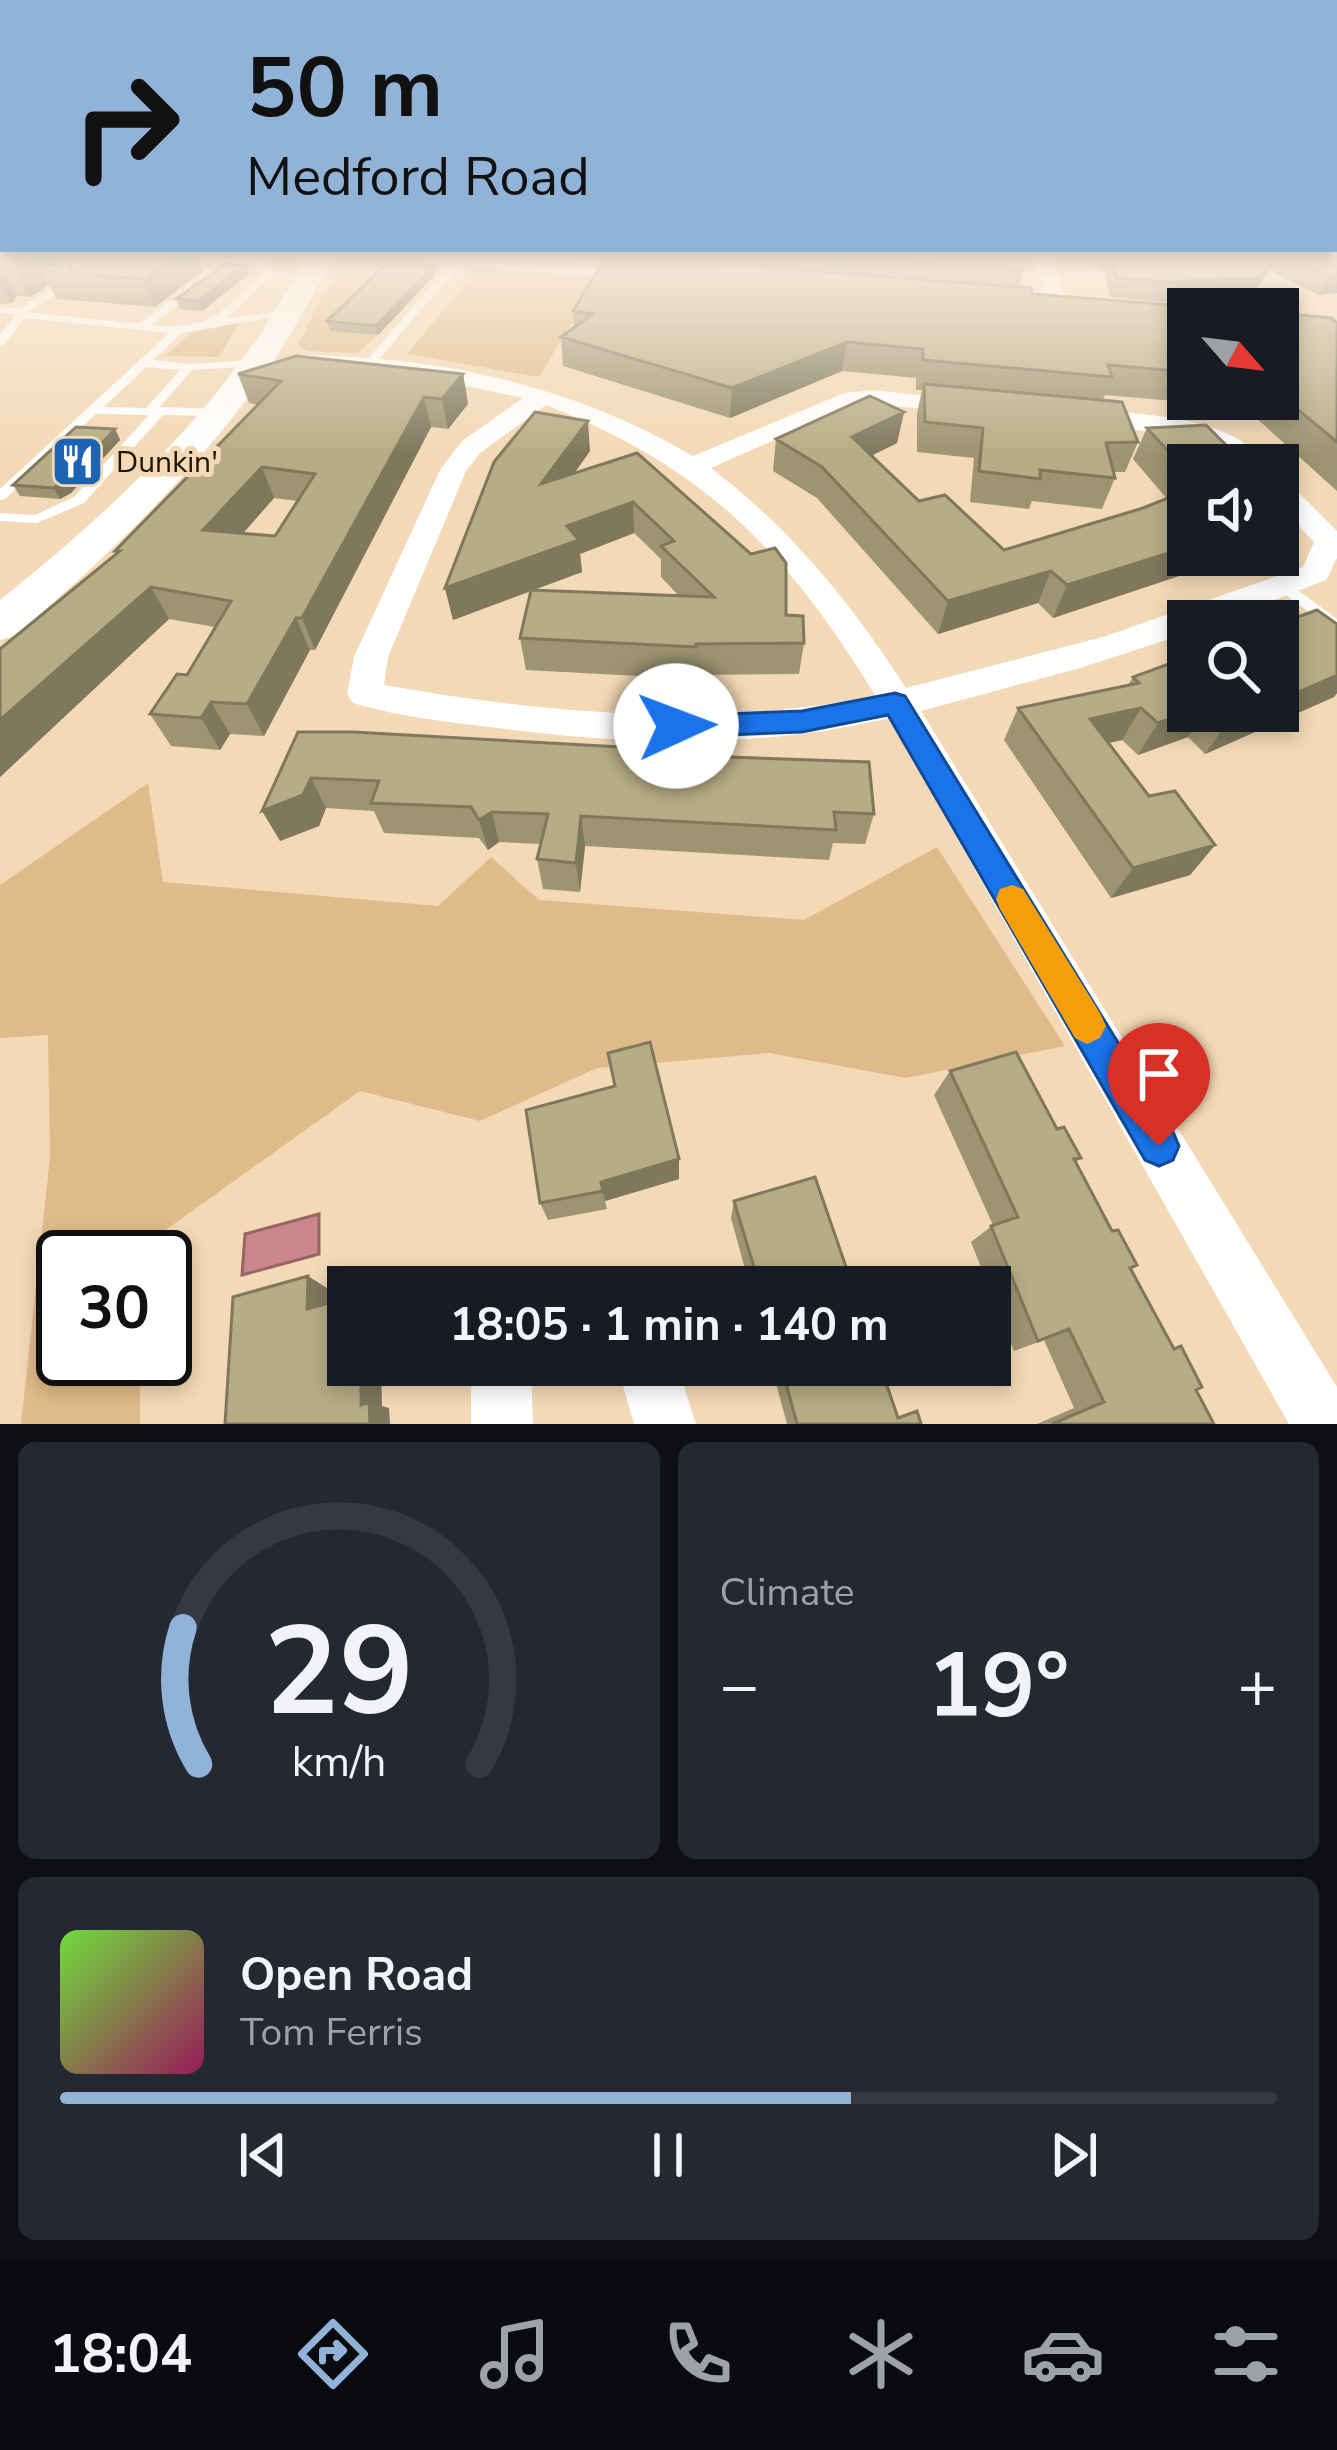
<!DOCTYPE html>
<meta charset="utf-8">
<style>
body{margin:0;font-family:"Nunito Sans",sans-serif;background:#242831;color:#f1f3f6;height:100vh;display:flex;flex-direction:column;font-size:45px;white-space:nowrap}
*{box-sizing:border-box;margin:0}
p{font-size:39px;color:#9ea1a6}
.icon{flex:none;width:66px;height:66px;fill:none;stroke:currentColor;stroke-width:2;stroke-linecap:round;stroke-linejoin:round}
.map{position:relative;height:1424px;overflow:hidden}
.drawer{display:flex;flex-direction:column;gap:18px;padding:18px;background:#0d0f14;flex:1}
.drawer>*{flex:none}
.hud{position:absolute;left:0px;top:0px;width:1338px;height:252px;box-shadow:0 6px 18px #0003;background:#92b3d8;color:#111;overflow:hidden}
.needle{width:78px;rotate:118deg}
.fabs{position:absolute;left:1167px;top:288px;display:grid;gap:24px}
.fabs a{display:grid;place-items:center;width:132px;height:132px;border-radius:0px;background:#171b24;box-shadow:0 6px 18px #0003;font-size:60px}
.speed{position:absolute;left:36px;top:1230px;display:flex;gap:24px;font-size:60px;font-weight:700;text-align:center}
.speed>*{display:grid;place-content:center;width:156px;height:156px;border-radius:50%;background:#171b24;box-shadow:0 6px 18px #0003;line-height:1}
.speed .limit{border:6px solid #111;border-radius:18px;background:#fff;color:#111}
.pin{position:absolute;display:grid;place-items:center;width:102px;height:102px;color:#fff;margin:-123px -51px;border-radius:50% 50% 50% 0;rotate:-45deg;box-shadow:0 0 12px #0007}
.pin .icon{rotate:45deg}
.me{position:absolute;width:132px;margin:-66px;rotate:88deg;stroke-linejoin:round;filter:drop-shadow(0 0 9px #0008)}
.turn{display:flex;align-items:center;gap:42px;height:252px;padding:0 48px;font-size:54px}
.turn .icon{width:156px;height:156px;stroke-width:2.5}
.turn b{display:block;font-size:84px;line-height:102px}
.big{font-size:90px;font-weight:700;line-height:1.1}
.drawer .card{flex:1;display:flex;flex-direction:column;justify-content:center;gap:18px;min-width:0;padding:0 42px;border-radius:18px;background:#242831}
.drawer .dial{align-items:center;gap:0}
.dial svg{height:312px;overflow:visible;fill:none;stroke:#363941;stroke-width:7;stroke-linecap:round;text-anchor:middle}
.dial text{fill:#f1f3f6;stroke:none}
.song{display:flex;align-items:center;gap:36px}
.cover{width:144px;height:144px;border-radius:18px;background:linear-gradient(135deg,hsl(100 70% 55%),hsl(330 70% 35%))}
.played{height:12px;border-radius:6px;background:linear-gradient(90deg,#92b3d8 65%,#363941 65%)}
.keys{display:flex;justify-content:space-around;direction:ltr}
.heat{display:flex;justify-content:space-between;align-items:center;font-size:66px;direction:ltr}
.drawer .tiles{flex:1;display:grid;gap:18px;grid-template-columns:1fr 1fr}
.card:last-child{grid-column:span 2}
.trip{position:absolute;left:327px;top:1266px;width:684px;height:120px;border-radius:0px;background:#171b24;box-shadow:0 6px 18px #0003;font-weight:700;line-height:120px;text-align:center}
.menu{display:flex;height:192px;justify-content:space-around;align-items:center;background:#090b0e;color:#9ea1a6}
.menu .icon{width:84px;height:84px}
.menu .selected{color:#92b3d8}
.menu b{font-size:54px;color:#f1f3f6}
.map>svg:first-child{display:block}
</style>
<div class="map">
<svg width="1337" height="1424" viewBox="0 0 1337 1424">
<rect width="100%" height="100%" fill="#f3d9b6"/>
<path fill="#e0bb8a" d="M351 258 443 264 432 276 331 330 378 335 357 353 307 351 298 345 321 298Z
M466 267 600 277 539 377 407 354 474 273Z
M240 322 219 357 165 356 191 333Z
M148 783 163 882 438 906 491 857 539 900 804 920 937 847 1065 1046 906 1078 769 1053 597 1068 480 1121 360 1091 139 1249V1257H63V1359H140V1424H21L50 1157 48 1035 0 1038V885Z"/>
<path fill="#cb878b" stroke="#976564" stroke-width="3" d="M319 1214V1254L242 1275 245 1234Z"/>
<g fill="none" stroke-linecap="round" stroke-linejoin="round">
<path fill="#fff" fill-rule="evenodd" d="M107 255H119L27 312 139 324 190 286H198V290L151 325C214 331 222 311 265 271L262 266 155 258 150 255 266 260 271 263 273 274 228 318 286 311 291 314 182 333 153 360 189 364 257 360 263 363 257 366 192 370 160 407 218 409 222 410V416L163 415 84 503 37 523 0 521V513L35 515 74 497 149 415 96 414 5 499 0 500V489L169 333 24 318 4 345 0 346V335L16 314 0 313V307L20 308ZM146 367 180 370 146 408 104 407Z
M458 255 466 257 374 365H366V361Z
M1284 580 1337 619V633L1278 589 1276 585 1278 581Z"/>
<path fill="#fff" fill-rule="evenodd" d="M1033 255H1051L1067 305 1064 309 1047 305Z
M302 355C442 357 572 385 693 456L844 393 872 390 978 401 981 406 978 411 969 413 872 404 849 407 711 468C791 529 852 604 906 688L1106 636 1303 567 1314 542 1278 504V480L1288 482 1337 531V558L1326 580 1221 621H1188V633L1080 668 921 711 1337 1387V1424H1289L889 718C760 749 627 745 497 728 449 722 399 717 353 703L347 694 354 657 440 470 462 441 523 398 404 373 294 367 291 362ZM546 405C703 466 788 552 875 695 715 730 543 713 384 685L388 657 466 471 480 453Z
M1084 409C1144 415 1228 414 1269 465H1239L1209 446 1175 435 1075 422 1071 417Z
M471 1365H531L533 1424H471Z
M617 1365H677L696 1424H634Z"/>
<path fill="#fff" fill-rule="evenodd" d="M308 255H334C313 293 294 331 270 367 200 469 109 555 16 635L0 640V600C91 527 181 446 249 350 271 320 288 287 308 255Z
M416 255H530L667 266 681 274 667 282 429 263Z"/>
</g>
<path fill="#9d9472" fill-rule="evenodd" d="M0 255 75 269 98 255H197L203 271 155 307 57 299 49 285 30 297 17 296 12 303 0 304Z
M622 255H1019L1023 270 1018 287 1032 294 1188 309V399H1278V313L1337 323V491L1244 407 1105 395 1103 400 1138 442 1125 472H1114L1115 478 1102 509 1032 501 1029 509 970 502 974 458 917 452V413L922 390H916V378L842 371 730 418 563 366 561 337 574 327 573 311Z
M1080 255H1337V293L1318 295 1269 270 1250 298 1163 302 1110 297 1104 272Z
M246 265 249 274 202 311 180 309 176 299Z
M434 276 378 335 330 331 327 321Z
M238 374H463L468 404 448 429 431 427 315 650H310L264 736 230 734 220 750 171 746 150 714 187 675 215 627 169 619 0 777V649L117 554 115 551 258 405 249 403ZM274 498 298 501 275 536 243 533Z
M904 412 897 443 871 456 919 501 1004 550 1143 508 1167 499 1133 459 1147 428 1188 465V555H1221L1215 564 1053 618 1038 603 938 634 817 498 773 471 776 439Z
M115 429 120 440 71 493 60 499 20 496 13 485Z
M590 451 574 473 637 453 786 615 804 643 799 674 695 675V679L526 670 520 638 531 591 453 620 445 588ZM634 533 661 559V577L679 596 533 590 582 572 580 554Z
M1337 624V693L1334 697 1205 754 1188 737 1138 755 1122 740 1108 743 1149 796 1215 845 1190 875 1111 898 1004 740 1018 708 1128 685 1133 677 1188 711H1278Z
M298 732 675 755 874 814 865 844 833 843 829 860 585 846 580 892 543 889 537 859 541 844 499 842 488 850 479 838 384 833 374 811 326 808 319 826 280 841Z
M608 1053 679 1159V1179L605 1201 607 1209 548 1220 540 1203 614 1086Z
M950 1071 1057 1129 1081 1158 1076 1162 1214 1424H1037L1074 1408 1044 1340 1014 1351 971 1242 993 1225 934 1095Z
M734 1201 853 1287H750L731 1218Z
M771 1365H880L898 1418 921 1424H787Z"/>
<path fill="#7f785d" d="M40 255H68L75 269 42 271 49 285 30 297 15 269Z
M178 255H197L203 271 155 307 143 279Z
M1276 255 1269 270 1250 298 1259 278Z
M246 265 249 274 202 311 198 301Z
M432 267 434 276 378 335 376 326Z
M2 268 17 296 12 303 0 282V270Z
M1329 275H1337V293L1318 295Z
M847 342 842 371 730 418 732 388Z
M463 374 468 404 448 429 442 399Z
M424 397 431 427 315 650 302 618Z
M904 412 897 443 846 468 852 437Z
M588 421 590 451 545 515 541 484Z
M115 429 120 440 71 493 60 499 53 488Z
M262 467 274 498 218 562 203 530Z
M633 502 634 533 580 554 582 572 453 620 445 588 567 526Z
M1188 547V555H1221L1215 564 1053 618 1067 585Z
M1051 571 1038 603 938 634 948 601Z
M151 587 169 619 0 777V720Z
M296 618 310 650 264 736 247 704Z
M1337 663V693L1334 697 1205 754 1228 722 1254 711H1278V701Z
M211 702 230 734 220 750 201 718Z
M1141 708 1122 740 1073 751 1090 719Z
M1193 711H1205L1188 737 1138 755 1158 723Z
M311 778 326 808 319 826 280 841 262 811Z
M492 812 499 842 488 850 479 820Z
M581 816 585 846 580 892 576 863Z
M1215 845 1190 875 1111 898 1133 868Z
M679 1159V1179L605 1201 601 1182Z
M308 1276 330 1290V1321L307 1309Z
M361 1365H381L382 1406 389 1408 390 1424H370L361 1405Z"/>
<path fill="#b6ac85" stroke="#7f785d" stroke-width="3" fill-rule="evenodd" d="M0 255H40L15 269 2 268 0 270Z
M98 255H178L143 279 42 271 67 257 73 271Z
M607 255 1031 288 1032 294 1224 309H1188V372L1108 365 1112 377 923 360V349L847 342 732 388 561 337 593 314 573 311Z
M826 255H1019L1023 270Z
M1111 255H1275L1259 278 1171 282 1117 278Z
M1287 255H1337V275H1329Z
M226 264 246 265 198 301 176 299Z
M386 264 432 267 376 326 327 321Z
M1278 313 1332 318 1337 323V442L1278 393Z
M296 356 463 374 442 399 424 397 302 618H296L247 704 211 702 201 718 150 714 177 674 187 675 231 601 151 587 0 720V649L120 551H115L281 381 238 374ZM262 467 315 474 275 536 203 530Z
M924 384 1122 402 1138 442 1106 443 1115 478 1040 470V479L979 471 983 428 925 422Z
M870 396 904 412 852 437 919 501 945 495 1004 550 1143 508 1188 490V547L1067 585 1051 571 948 601 822 467 776 439Z
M535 412 588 421 541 484 637 453 751 554 775 548 786 563V615L803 616 804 643 696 644V647L520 638 531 590 714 597 661 546 674 541 633 502 567 526 579 540 445 588 494 462Z
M1206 425 1246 465H1188V473L1147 428Z
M76 427 115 429 65 483 53 488 13 485Z
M1317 610 1337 624V675L1278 701V624Z
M1188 657V711H1193L1158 723 1141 708 1090 719 1149 796 1175 791 1215 845 1133 868 1018 708 1139 683 1133 677Z
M1216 711H1254L1228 722Z
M298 732H353L675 750V755L869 762 874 814 834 812 836 830 581 816 576 863 537 859 548 814 492 812 479 820 471 807 371 803 379 781 311 778 303 795 262 811Z
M650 1042 679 1159 601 1182 603 1191 540 1203 526 1110 615 1086 608 1053Z
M1016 1052 1057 1129 1064 1127 1081 1158 1074 1159 1112 1231 1118 1230 1137 1265 1130 1268 1174 1349 1181 1346 1202 1387 1196 1390 1214 1424H1052L1104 1402 1069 1329 1038 1341 991 1226 1018 1217 950 1071Z
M815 1177 853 1287H760L734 1201Z
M308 1276 307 1309 348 1298V1365H361V1405L369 1402 370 1424H225L233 1297Z
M781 1365H880L898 1418 917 1411 921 1424H797Z"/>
<linearGradient id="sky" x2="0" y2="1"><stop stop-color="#9ca2c3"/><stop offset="0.56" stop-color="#faeede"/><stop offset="1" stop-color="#faeede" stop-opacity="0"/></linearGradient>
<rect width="1337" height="454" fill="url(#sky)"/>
<path fill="#1a73e8" stroke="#114b97" stroke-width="3" d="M895 693 905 696 1173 1132 1179 1146 1173 1160 1159 1166 1145 1160 888 715 802 732 676 737 662 726 676 716 802 711Z"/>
<path fill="#f59e0b" d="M1012 885 1023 889 1100 1013 1106 1026 1100 1038 1087 1044 1075 1038 1000 909 996 899 1000 889Z"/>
<defs>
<symbol id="restaurant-square" viewBox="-11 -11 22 22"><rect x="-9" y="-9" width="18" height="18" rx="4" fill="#1e64b4" stroke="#f3d9b6"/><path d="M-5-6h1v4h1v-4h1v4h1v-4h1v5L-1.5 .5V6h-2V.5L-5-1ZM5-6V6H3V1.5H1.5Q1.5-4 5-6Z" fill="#fff"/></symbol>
</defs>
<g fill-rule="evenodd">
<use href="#restaurant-square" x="48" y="432" width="59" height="59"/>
</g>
<g text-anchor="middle" stroke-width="10" stroke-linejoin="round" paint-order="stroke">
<g font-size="30" fill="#1e1509" stroke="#f3d9b6" text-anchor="start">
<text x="116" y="472">Dunkin'</text>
</g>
</g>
</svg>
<div class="fabs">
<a><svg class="needle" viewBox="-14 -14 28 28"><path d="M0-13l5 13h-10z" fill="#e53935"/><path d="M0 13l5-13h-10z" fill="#9ea1a6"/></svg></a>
<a><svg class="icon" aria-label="sound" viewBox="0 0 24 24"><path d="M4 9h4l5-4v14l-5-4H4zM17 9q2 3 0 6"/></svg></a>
<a><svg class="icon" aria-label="search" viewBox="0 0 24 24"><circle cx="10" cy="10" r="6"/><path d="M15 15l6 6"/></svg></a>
</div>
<div class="speed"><div class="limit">30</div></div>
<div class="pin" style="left:1159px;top:1146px;background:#d93025"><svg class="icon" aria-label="arrive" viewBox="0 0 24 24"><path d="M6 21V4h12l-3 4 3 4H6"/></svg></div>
<svg class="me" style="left:676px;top:726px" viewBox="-20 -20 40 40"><circle r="19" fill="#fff"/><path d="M0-13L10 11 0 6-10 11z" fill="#1a73e8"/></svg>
<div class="trip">18:05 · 1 min · 140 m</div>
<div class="hud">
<div class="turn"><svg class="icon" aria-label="right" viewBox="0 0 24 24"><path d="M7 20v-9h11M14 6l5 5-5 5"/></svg><div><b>50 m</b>Medford Road</div></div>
</div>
</div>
<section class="drawer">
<div class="tiles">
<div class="card dial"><svg viewBox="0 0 100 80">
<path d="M14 69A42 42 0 1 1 86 69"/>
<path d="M14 69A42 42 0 0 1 10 34" stroke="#92b3d8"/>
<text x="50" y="56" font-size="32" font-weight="700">29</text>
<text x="50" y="72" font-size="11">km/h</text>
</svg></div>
<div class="card"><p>Climate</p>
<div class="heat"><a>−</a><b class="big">19°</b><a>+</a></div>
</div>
<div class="card">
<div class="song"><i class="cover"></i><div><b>Open Road</b><p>Tom Ferris</p></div></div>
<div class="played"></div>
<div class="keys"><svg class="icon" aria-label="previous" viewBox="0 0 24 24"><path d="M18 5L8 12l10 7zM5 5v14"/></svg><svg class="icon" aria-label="pause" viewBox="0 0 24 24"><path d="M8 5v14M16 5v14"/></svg><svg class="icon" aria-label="next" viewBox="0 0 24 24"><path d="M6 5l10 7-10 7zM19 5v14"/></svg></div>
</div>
</div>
</section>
<nav class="menu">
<b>18:04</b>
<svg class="icon selected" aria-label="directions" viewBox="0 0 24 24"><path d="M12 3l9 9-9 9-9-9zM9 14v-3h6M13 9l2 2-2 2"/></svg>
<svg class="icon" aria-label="music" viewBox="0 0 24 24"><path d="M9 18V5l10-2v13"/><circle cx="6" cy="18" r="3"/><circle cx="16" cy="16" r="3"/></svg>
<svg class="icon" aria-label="phone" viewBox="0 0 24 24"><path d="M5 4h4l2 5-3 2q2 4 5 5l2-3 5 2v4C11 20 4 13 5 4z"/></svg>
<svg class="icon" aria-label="climate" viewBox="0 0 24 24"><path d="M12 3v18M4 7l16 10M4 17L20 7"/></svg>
<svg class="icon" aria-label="car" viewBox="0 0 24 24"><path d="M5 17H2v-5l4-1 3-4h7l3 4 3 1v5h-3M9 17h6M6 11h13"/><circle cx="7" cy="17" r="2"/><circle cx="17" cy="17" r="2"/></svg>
<svg class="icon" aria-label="filters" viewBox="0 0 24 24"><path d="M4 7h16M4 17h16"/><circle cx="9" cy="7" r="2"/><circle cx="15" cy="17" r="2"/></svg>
</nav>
